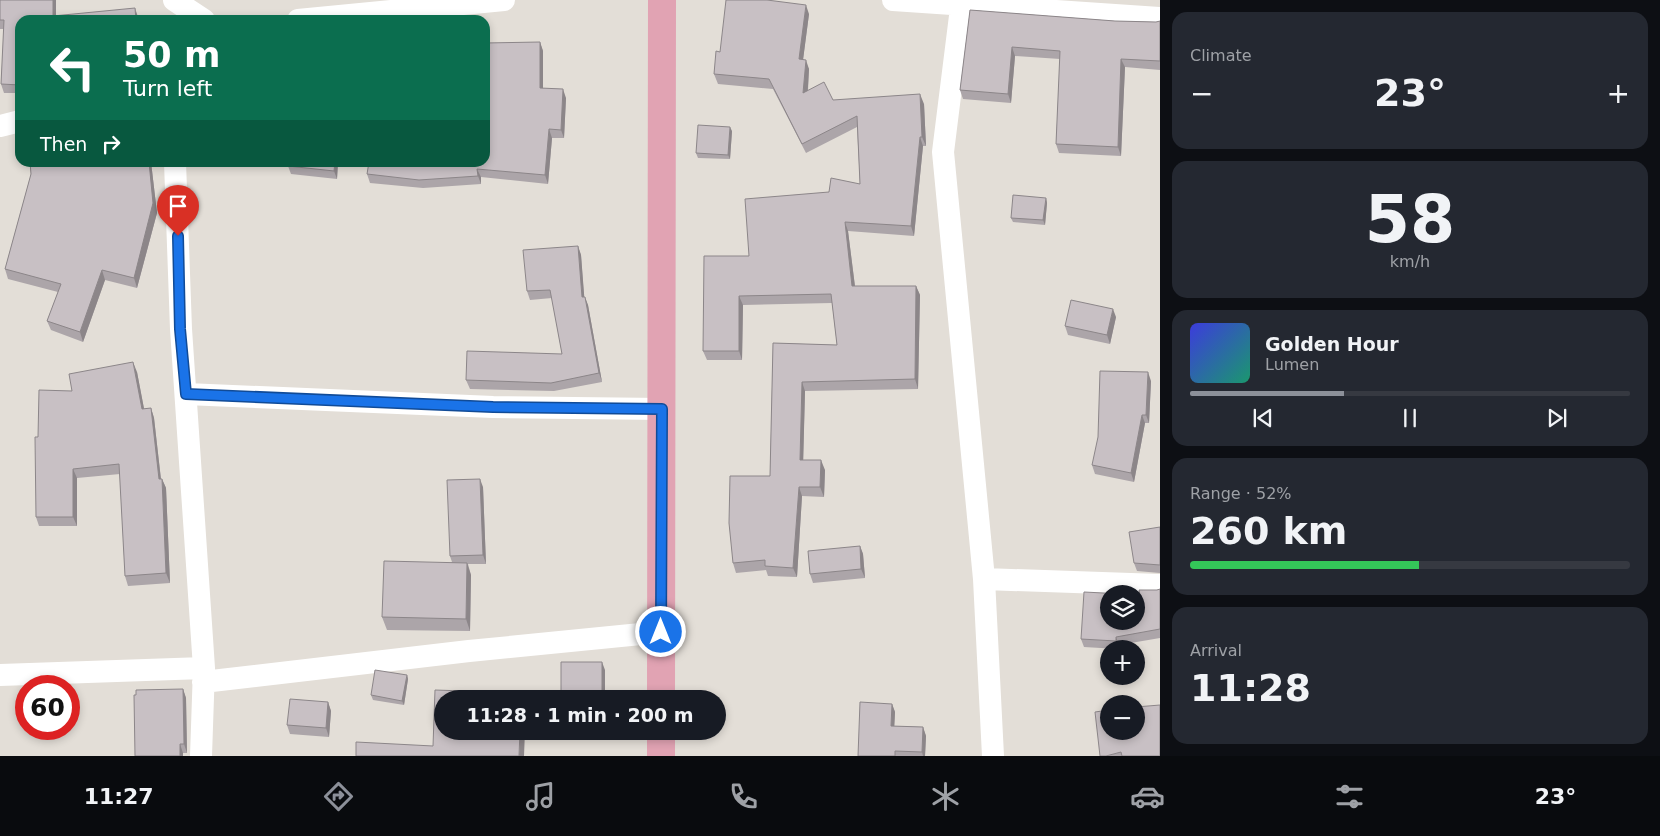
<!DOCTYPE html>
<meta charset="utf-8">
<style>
body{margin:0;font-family:"DejaVu Sans",sans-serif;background:#242831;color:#f1f3f6;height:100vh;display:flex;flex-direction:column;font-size:19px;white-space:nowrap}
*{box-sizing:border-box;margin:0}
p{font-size:16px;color:#9ea1a6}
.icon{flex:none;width:28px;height:28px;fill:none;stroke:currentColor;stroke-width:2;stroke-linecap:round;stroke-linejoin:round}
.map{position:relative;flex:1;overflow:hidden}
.side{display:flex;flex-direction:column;gap:12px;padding:12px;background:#0d0f14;width:500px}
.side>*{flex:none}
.hud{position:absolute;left:15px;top:15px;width:475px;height:152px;border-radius:15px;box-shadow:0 2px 8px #0003;background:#0b6e4f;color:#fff;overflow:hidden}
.buttons{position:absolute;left:1100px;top:585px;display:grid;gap:10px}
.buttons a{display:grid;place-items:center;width:45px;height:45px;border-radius:50%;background:#171b24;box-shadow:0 2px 8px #0003;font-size:25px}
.speed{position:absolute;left:15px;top:675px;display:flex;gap:10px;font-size:25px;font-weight:700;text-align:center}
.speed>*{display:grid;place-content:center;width:65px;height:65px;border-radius:50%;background:#171b24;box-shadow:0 2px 8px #0003;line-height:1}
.speed .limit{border:8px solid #d22;background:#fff;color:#111}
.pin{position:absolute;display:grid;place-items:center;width:42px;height:42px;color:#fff;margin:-51px -21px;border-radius:50% 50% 50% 0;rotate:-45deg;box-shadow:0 0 5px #0007}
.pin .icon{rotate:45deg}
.me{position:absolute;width:55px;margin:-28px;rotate:0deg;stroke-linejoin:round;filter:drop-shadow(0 0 4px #0008)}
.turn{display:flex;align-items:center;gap:18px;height:105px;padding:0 25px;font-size:22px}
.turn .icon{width:65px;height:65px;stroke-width:2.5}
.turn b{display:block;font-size:35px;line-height:42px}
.then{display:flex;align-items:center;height:48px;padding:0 25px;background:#0003;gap:10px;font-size:19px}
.big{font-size:38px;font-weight:800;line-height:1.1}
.side .tile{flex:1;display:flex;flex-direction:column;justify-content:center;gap:8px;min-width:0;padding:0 18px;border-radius:15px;background:#242831}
.side .dial{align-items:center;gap:0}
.dial b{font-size:65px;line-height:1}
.song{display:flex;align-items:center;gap:15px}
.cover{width:60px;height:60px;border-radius:8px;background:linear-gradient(135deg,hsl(240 70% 55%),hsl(160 70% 35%))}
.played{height:5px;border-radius:2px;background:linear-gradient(90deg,#8c9099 35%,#363941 35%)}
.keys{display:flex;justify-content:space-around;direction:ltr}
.heat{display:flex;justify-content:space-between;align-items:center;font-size:28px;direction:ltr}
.charge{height:8px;border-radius:4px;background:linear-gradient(90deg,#34c759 52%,#363941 0)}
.trip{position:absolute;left:434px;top:690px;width:292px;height:50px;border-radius:25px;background:#171b24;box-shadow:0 2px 8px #0003;font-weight:800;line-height:50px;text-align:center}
.dock{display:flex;height:80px;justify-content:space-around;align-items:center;background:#090b0e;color:#9ea1a6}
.dock .icon{width:35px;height:35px}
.dock .current{color:#8c9099}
.dock b{font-size:22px;color:#f1f3f6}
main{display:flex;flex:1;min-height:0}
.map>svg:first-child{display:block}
</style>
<main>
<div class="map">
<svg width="1160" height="756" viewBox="0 0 1160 756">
<rect width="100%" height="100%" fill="#e3ded7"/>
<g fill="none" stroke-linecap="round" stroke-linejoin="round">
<path stroke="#fff" stroke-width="22" d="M174 0 204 20
M893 0 1160 18
M962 0 943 152 984 579 993 756
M298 20 504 0
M0 126 20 121
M175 162 181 329 204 668 201 756
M186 394 493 407 662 409
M984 579 1160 585
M0 675 204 668
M203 682 469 651 661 632"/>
<path stroke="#e1a3b3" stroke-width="28" d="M661 699 662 0
M661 756V731"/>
</g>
<path fill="#aca5a9" d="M0 0H56V15L138 17V20H20V93H4L1 84 4 29H0Z
M970 10 1115 21 1156 22 1160 21V70L1125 67 1121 156 1059 153 1056 144 1060 59 1015 56 1011 103 963 99 960 90Z
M809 14 803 59 809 69 808 91 833 100 924 104 926 146H923L914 236 848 231 855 286H916L920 295 918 389 805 391 803 460 825 470 824 497 802 496 797 577 768 576 766 570 736 573 733 563 770 476 773 343 837 345 832 303 743 305 742 360H707L703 351 749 256 829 192 860 184 857 127 806 153 773 89 718 84 714 74 720 52Z
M540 42 543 51V88L566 98 564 138H552L548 184 481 177V184L423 188 370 183 367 174 485 162Z
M732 131 730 159 698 158 696 153Z
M30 162H151L157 213 137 288 105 280 83 342 51 330 47 321 58 292 8 279 5 269 31 174Z
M338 162 337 179 291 174 288 166Z
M1046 198 1047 203 1045 225 1013 222 1011 218Z
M578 246 581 255 584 297 588 305 602 382 554 391 470 389 466 380 562 354 552 298 530 300 527 291Z
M1116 317 1110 344 1068 335 1065 326Z
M137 372 144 409 151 408 154 418 161 479H162L166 488 170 583 128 586 125 576 120 474 77 478V526H39L36 517 38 437 72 391Z
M1151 381 1149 423H1145L1134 482 1095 474 1092 465Z
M483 487 486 564H468L471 575 470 631 387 630 382 617 452 562 450 556Z
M1160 527V573L1137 571 1134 563Z
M860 546 863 554 865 578 813 583 810 574Z
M1160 589V638L1119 645 1118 649 1084 647 1081 639 1140 595Z
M407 675 408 679 404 705 373 700 371 695Z
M183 689 186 698 187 753H183V756H135Z
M328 702 331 711 329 737 290 734 287 725Z
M892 704 895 712 894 726 923 727 926 736 925 756H858Z
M1160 705V756H1100Z"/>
<path fill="#8c8689" d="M53 0H56V20L53 16Z
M806 5 809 14 802 68 799 59Z
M135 8 138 17V20H136Z
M540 42 543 51V97L540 88Z
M1012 47 1015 56 1011 103 1008 94Z
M1121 59 1125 67 1121 156 1118 147Z
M806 60 809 69 807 102 803 93Z
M563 89 566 98 564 138 561 130Z
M920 94 924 104 926 146 922 137Z
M730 127 732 131 730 159 728 155Z
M549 129 552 138 548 184 545 175Z
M920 137 923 146 914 236 911 226Z
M149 162H151L157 213 137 288 134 278Z
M335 162H338L337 179 334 171Z
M477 169 481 177V184L478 176Z
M1046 198 1047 203 1045 225 1043 220Z
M845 222 848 231 856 295 852 286Z
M578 246 581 255 585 306 582 297Z
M102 270 105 280 83 342 80 332Z
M916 286 920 295 918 389 915 379Z
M739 296 743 305 742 360 739 351Z
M585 297 588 305 602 382 599 373Z
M1113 309 1116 317 1110 344 1107 335Z
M133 362 137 372 146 419 142 409Z
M1148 372 1151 381 1149 423 1146 415Z
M802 382 805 391 803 469 800 460Z
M151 408 154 418 162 489 159 479Z
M1142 415 1145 423 1134 482 1131 473Z
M821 460 825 470 824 497 820 487Z
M73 469 77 478V526L73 517Z
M162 479 166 488 170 583 166 573Z
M480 479 483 487 486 564 483 555Z
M799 487 802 496 797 577 793 568Z
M860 546 863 554 865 578 861 569Z
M467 563 471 575 470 631 466 619Z
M1116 637 1119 645 1118 649 1116 641Z
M602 662 605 670V699H602Z
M407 675 408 679 404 705 402 701Z
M183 689 186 698 187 753 184 744Z
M328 702 331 711 329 737 326 728Z
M892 704 895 712 894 734 891 726Z
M923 727 926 736 925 756H923L922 752Z
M520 731H525L524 756H519Z
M180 744 183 753V756H180Z"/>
<path fill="#c8c0c4" stroke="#8c8689" d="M0 0H53V16L135 8 136 20H20V85L1 84 4 20H0Z
M726 0H767L806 5 799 59 806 60 803 93 824 82 833 100 920 94 922 137H920L911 226 845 222 852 286H916L915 379 802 382 800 460H821L820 487H799L793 568 765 566V560L733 563 729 523 730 476H770L773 343 837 345 831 294 739 296V351H703L704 256H749L745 199 829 192 831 178 860 184 857 116 802 144 769 79 714 74 716 51 720 52Z
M970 10 1115 21 1156 22 1160 21V61L1121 59 1118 147 1056 144 1060 51 1012 47 1008 94 960 90Z
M540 42V88L563 89 561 130 549 129 545 175 477 169 478 176 419 180 367 174 369 162H485V43Z
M698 125 730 127 728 155 696 153Z
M30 162H149L153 203 134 278 102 270 80 332 47 321 61 284 5 269 31 174Z
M288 162H335L334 171 288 166Z
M1013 195 1046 198 1043 220 1011 218Z
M578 246 582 297H585L599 373 551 383 466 380 467 351 562 354 550 290 527 291 523 250Z
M1071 300 1113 309 1107 335 1065 326Z
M133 362 142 409 151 408 159 479H162L166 573 125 576 119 464 73 469V517H36L35 437H38L39 390 72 391 69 374Z
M1100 371 1148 372 1146 415H1142L1131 473 1092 465 1098 437Z
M480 479 483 555 450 556 447 480Z
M1160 527V565L1134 563 1129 532Z
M860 546 861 569 810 574 808 551Z
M384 561 467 563 466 619 382 617Z
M1160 589V629L1116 637V641L1081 639 1084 592 1123 594H1109V621H1136V594L1140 595 1139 590H1157Z
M561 662H602V699H561Z
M375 670 407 675 402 701 371 695Z
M183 689 184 744H180V756H135L134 695H136V690Z
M435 690 522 693V699H442V731H520L519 756H356V742L433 746Z
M290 699 328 702 326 728 287 725Z
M860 702 892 704 891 726 923 727 922 752 895 751V756H858Z
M1160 705V756H1122L1121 752 1106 756H1100L1095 712 1109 710V731H1136V707Z"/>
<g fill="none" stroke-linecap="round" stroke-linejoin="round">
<defs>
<path id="route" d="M178 236 180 329 186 394 493 407 662 409 661 632"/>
</defs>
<use href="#route" stroke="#114b97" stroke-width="12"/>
<use href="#route" stroke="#1a73e8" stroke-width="9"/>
</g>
</svg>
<div class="buttons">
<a><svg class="icon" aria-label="layers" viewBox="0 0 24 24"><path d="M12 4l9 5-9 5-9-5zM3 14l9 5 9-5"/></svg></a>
<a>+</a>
<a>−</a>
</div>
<div class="speed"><div class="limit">60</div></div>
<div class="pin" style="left:178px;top:236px;background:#d93025"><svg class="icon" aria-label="arrive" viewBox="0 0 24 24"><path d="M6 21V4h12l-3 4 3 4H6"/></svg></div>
<svg class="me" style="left:661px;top:632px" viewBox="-20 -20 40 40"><circle r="17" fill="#1a73e8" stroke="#fff" stroke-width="3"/><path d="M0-11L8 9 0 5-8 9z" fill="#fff"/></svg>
<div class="trip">11:28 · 1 min · 200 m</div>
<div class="hud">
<div class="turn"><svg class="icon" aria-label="left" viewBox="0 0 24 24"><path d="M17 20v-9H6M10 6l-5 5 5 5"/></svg><div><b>50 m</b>Turn left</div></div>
<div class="then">Then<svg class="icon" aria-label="right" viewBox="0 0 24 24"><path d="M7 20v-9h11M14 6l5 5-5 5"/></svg></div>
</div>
</div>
<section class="side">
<div class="tile"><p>Climate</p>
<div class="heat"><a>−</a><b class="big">23°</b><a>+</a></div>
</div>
<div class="tile dial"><b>58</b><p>km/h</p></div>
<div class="tile">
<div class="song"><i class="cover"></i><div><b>Golden Hour</b><p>Lumen</p></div></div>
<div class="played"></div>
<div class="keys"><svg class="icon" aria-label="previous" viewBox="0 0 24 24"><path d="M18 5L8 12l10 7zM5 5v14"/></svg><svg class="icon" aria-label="pause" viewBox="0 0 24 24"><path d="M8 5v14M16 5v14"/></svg><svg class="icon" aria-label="next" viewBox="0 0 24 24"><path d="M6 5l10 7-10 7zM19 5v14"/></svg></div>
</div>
<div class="tile"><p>Range · 52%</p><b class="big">260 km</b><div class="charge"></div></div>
<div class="tile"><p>Arrival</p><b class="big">11:28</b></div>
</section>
</main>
<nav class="dock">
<b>11:27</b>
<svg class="icon current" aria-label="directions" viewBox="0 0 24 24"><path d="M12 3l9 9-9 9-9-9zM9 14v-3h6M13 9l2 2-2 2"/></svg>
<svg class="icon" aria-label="music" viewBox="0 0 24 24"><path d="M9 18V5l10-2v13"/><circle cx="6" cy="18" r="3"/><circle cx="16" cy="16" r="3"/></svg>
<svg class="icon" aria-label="phone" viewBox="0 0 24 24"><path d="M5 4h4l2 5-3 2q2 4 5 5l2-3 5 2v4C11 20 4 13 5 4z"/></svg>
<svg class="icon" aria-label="climate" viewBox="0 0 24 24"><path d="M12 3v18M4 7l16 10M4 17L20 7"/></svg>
<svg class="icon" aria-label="car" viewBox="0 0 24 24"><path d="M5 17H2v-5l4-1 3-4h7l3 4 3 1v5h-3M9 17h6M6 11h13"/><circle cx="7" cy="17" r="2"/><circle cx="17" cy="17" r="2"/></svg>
<svg class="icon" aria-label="filters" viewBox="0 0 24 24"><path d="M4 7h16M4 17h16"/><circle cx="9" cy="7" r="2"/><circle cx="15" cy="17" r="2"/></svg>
<b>23°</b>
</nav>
